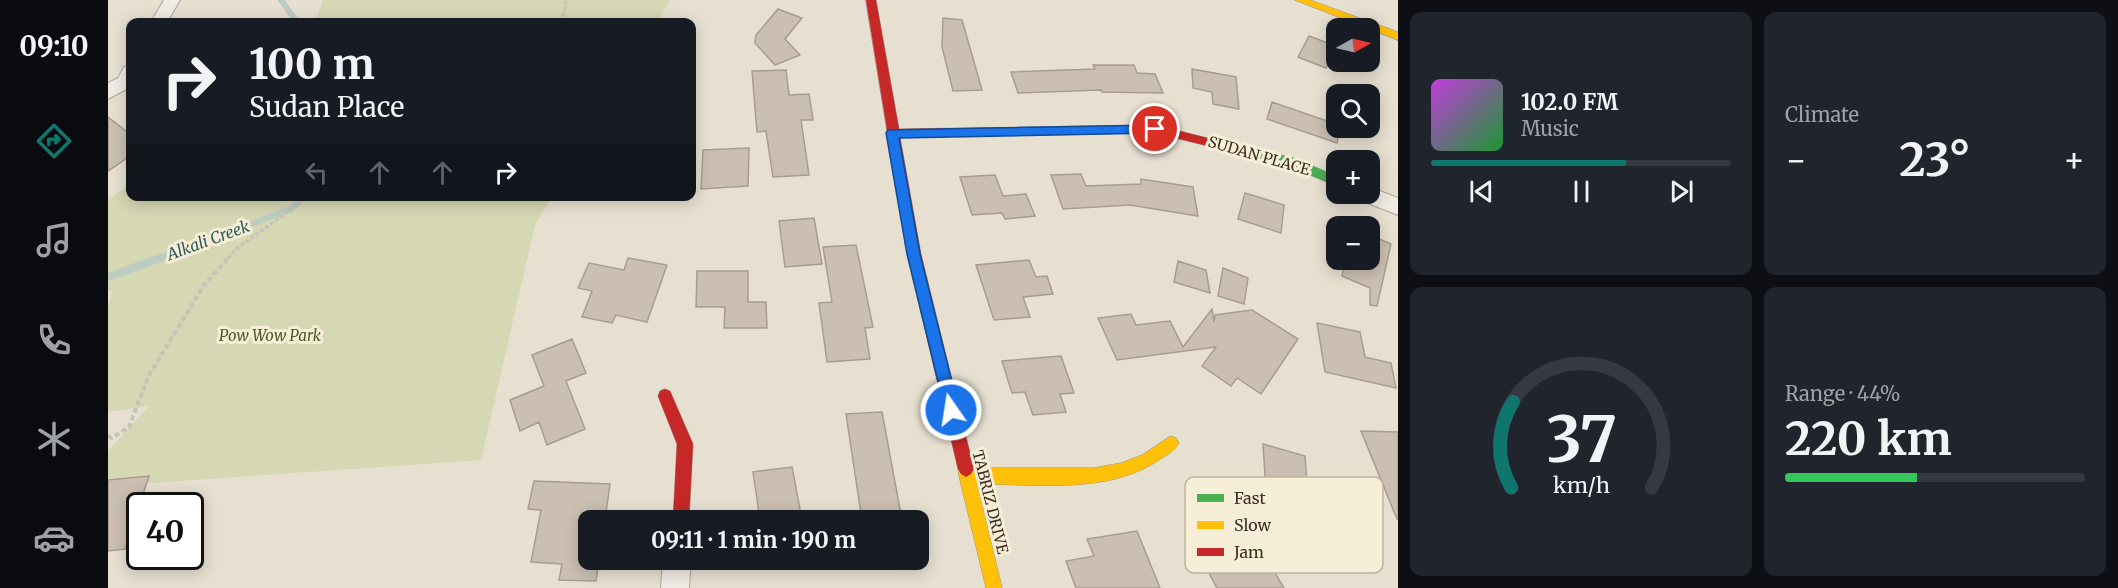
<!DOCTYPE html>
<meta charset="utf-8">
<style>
body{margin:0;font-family:Merriweather,serif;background:#20242c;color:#f1f3f6;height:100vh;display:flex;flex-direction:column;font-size:22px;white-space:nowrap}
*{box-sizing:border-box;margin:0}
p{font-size:20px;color:#9ea1a6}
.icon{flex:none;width:33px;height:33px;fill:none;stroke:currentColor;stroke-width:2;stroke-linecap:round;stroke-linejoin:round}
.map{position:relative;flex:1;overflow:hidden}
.panel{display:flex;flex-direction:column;gap:12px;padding:12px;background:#0d0f14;width:720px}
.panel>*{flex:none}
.guide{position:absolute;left:18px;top:18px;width:570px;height:183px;border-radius:12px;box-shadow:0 3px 15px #0003;background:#171b24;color:#f1f3f6;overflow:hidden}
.needle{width:39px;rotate:82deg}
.buttons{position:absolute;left:1218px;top:18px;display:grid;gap:12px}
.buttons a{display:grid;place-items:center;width:54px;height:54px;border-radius:12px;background:#171b24;box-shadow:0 3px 15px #0003;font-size:30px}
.speed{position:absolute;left:18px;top:492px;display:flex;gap:12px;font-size:30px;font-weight:700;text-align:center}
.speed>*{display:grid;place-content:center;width:78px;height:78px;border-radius:50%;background:#171b24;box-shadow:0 3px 15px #0003;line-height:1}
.speed .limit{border:3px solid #111;border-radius:9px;background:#fff;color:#111}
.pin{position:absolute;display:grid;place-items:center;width:51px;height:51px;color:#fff;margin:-26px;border:3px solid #fff;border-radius:50%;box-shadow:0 2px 6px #0007}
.me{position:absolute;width:66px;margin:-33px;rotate:347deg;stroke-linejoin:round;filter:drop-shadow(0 0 4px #0008)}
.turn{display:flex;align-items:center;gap:21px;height:126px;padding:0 24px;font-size:27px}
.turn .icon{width:78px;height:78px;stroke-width:2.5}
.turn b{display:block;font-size:42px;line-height:51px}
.lanes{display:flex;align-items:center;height:57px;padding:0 24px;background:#0003;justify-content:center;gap:30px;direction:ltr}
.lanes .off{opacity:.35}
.big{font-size:45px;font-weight:700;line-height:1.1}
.panel .tile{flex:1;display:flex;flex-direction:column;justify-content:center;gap:9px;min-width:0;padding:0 21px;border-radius:12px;background:#20242c}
.panel .dial{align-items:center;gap:0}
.dial svg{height:156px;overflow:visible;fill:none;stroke:#363941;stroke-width:7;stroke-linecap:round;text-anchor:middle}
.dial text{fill:#f1f3f6;stroke:none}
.song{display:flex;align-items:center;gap:18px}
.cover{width:72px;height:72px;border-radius:9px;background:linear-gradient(135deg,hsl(290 70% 55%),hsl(130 70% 35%))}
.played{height:6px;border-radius:3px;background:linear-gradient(90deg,#0f766e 65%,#363941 65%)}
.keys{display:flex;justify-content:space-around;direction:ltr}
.heat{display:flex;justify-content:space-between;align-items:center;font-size:33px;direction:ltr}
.charge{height:9px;border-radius:4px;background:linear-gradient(90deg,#34c759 44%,#363941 0)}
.panel .tiles{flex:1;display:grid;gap:12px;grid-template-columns:repeat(2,1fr)}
.trip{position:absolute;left:470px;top:510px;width:351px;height:60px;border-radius:12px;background:#171b24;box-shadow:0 3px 15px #0003;font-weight:700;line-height:60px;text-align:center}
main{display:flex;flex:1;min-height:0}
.menu{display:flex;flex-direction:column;width:108px;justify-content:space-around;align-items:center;background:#090b0e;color:#9ea1a6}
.menu .icon{width:42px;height:42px}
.menu .current{color:#0f766e}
.menu b{font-size:27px;color:#f1f3f6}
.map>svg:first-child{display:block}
</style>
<main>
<nav class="menu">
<b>09:10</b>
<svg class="icon current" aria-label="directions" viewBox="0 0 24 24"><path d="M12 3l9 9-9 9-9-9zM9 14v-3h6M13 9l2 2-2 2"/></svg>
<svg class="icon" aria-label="music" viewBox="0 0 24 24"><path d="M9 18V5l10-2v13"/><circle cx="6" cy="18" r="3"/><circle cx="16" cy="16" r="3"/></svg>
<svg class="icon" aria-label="phone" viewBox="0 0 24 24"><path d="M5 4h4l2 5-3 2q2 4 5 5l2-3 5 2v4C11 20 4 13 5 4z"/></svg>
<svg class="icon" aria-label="climate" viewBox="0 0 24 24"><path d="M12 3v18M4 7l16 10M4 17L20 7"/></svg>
<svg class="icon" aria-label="car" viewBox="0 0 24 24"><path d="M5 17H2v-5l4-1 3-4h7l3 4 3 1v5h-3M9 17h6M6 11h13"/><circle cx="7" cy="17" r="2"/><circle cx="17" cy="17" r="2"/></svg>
</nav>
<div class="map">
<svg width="1290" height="588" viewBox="0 0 1290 588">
<rect width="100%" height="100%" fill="#e7e0d1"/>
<path fill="#d6d7b3" d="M215 0H562L549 22H207Z
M22 184V196L444 197 427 225 373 460 0 486V451L41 406 0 412V306L4 291H0V200Z"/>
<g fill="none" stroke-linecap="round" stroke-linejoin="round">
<path stroke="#bcccc2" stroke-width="6" d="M173 0 189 22
M51 258 183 209 197 196"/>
<path stroke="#bcccc2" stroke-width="8" d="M0 277 55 257"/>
</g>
<path fill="#cbbfb2" stroke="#a89c90" stroke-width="1.5" d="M670 9 694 18 677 39 692 55 667 65 647 43 648 35Z
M835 18 854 20 874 90 845 91 834 47Z
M1201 36 1228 46 1218 68 1190 57Z
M985 65H1026L1029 73 1047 74 1055 93 994 92 993 90 910 93 903 72 987 69Z
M1084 69 1128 77 1131 109 1105 104 1104 92 1085 88Z
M678 70 681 95 701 94 705 120H693L701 175 665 177 658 131 649 132 644 71Z
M1164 102 1228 124V128H1232L1229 143 1159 119Z
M0 117 22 134V156L0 171Z
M641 148 640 186 593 189 595 150Z
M973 174 978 186 1033 184V179L1085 187 1090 216 1022 205 955 209 943 175Z
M887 175 895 196 918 194 927 216 897 219 894 213 864 215 852 177Z
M1137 193 1176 205 1173 233 1130 219Z
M706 218 714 264 677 267 671 221Z
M1262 235 1283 244 1269 306 1262 305V288L1234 276 1238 260H1262Z
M748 245 765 327 757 328 762 359 719 362 711 303 724 302 715 247Z
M520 258 559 265 539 322 508 315 504 323 474 317 484 291 470 288 481 263 516 270Z
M921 260 928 277 939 276 945 294 915 297 922 317 886 320 868 265Z
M1070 261 1098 270 1102 293 1066 282Z
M1115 268 1140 278 1136 304 1110 296Z
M589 271H640V302H658L659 328H616L617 307H588Z
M1104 309 1106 322 1107 315 1144 310 1190 339 1153 394 1129 378 1123 386 1094 366 1108 347 1009 360 990 318 1023 314 1028 325 1062 321 1075 347Z
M1209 323 1252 332 1257 357 1283 363 1288 388 1217 372Z
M464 339 478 373 458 381 477 429 439 445 431 422 412 431 402 400 436 386 424 355Z
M953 356 966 393 952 394 958 412 925 415 917 392 904 393 894 361Z
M774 412 794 520H754L738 414Z
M1253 431 1290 432V519H1289Z
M1155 444 1197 456 1203 535 1160 522Z
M684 467 694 520H652L645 472Z
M41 476 17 549 0 551V480Z
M426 481 502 484 497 520H480V560H491L488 581 451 580 454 564 423 562 433 510 420 509Z
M1029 531 1052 588H968L958 561 986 556 979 539Z
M1144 534 1176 588H1109L1097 566 1120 559 1111 543Z"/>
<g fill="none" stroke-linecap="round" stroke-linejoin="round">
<defs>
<path id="street" d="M56 0H72L59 22H43Z
M22 66V87L0 99V83L10 78 16 67Z
M1262 187 1290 198V215L1252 200 1249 194H1262Z
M555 560H583L581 588H553Z"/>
<path id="fast" d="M1120 143 1186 158 1228 176V186L1183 167 1116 150 1114 147Z"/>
<path id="slow" d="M1187 0H1202L1290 32V40Z
M1063 436 1068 438 1071 443C1067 450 1061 454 1054 458 1003 495 929 484 869 484L894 588H878L851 476 850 469 853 464 858 461 863 464 865 468H985L1013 463 1034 455Z"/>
<path id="jam" d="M758 0H768L791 129 1047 125 1120 143 1126 147 1120 151 1047 133 792 137 813 254 866 469 863 474 858 477 853 474 850 469 799 254Z
M557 389 562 391 585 444 581 520H565L569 444 550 396 552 391Z"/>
</defs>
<use href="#street" stroke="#ada599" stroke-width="2"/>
<use href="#fast" stroke="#9c958a" stroke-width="1"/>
<use href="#slow" stroke="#9c958a" stroke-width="1"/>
<use href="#jam" stroke="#9c958a" stroke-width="1"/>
<path stroke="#c8c2b9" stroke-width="3" stroke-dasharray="4 2" stroke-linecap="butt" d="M453 22 458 7 457 0
M120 258 128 249 202 196"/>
<path stroke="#c8c2b9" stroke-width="4" stroke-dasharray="5 3" stroke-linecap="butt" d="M0 436 4 438 21 427 40 377 96 285 121 257"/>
<use href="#street" fill="#efebe3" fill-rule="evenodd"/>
<use href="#fast" fill="#4caf50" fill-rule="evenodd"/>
<use href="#slow" fill="#ffc107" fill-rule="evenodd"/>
<use href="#jam" fill="#c62828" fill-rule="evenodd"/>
</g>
<path fill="#1a73e8" stroke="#114b97" stroke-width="1.5" d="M1047 125 1053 129 1047 133 791 138 812 254 851 410 848 414 843 417 838 414 799 254 778 133 780 130Z"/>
<g text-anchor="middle" stroke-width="6" stroke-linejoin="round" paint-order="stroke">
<g font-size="15" fill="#3d2e20" stroke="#f7eed8">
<text transform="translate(1151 156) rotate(16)" y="5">SUDAN PLACE</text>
<text transform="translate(882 502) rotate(76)" y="5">TABRIZ DRIVE</text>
</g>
<g font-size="15" font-style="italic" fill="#4d5a26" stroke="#f7eed8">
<text x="162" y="341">Pow Wow Park</text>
</g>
<g font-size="16" font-style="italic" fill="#2f5d5a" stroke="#f7eed8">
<text transform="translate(100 240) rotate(-20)" y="6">Alkali Creek</text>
</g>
</g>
<rect x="1077" y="477" width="198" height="96" rx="9" fill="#f7eed8" stroke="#bfb4a1" stroke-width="1.5"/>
<rect x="1089" y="494" width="27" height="8" fill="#4caf50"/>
<rect x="1089" y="521" width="27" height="8" fill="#ffc107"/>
<rect x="1089" y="548" width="27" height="8" fill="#c62828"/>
<g font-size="16" fill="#3d2e20">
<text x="1126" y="504">Fast</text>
<text x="1126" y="531">Slow</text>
<text x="1126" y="558">Jam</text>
</g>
</svg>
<div class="buttons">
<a><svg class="needle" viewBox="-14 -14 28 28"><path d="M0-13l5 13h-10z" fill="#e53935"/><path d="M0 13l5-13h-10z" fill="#9ea1a6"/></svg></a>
<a><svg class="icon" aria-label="search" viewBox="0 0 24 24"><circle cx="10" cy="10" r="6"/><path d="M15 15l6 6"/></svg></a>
<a>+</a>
<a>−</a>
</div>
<div class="speed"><div class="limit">40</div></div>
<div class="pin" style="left:1047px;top:129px;background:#d93025"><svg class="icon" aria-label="arrive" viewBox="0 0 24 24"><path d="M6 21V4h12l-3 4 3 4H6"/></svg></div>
<svg class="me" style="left:843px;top:410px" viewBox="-20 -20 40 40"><circle r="17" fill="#1a73e8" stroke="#fff" stroke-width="3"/><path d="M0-11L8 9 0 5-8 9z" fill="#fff"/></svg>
<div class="trip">09:11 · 1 min · 190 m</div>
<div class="guide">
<div class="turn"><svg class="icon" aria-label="right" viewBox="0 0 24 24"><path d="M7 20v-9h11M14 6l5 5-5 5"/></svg><div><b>100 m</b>Sudan Place</div></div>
<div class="lanes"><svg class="icon off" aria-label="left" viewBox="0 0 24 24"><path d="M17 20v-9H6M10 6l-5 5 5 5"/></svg><svg class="icon off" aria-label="ahead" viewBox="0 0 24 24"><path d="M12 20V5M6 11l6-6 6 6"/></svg><svg class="icon off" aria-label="ahead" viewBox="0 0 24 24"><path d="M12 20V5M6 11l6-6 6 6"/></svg><svg class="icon" aria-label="right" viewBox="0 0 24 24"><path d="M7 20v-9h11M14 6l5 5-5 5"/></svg></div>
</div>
</div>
<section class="panel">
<div class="tiles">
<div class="tile">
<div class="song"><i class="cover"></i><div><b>102.0 FM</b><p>Music</p></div></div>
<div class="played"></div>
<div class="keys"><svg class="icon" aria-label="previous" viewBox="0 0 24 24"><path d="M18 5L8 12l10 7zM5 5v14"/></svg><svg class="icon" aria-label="pause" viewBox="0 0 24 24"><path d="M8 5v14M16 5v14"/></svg><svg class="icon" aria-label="next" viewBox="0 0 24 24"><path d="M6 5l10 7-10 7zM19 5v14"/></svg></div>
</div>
<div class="tile"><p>Climate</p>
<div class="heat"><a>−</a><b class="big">23°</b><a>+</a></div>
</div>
<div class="tile dial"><svg viewBox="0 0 100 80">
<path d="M14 69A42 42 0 1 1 86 69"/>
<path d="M14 69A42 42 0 0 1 15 25" stroke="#0f766e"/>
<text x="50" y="56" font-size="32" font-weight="700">37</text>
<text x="50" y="72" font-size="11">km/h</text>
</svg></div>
<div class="tile"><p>Range · 44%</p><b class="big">220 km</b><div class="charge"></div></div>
</div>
</section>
</main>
